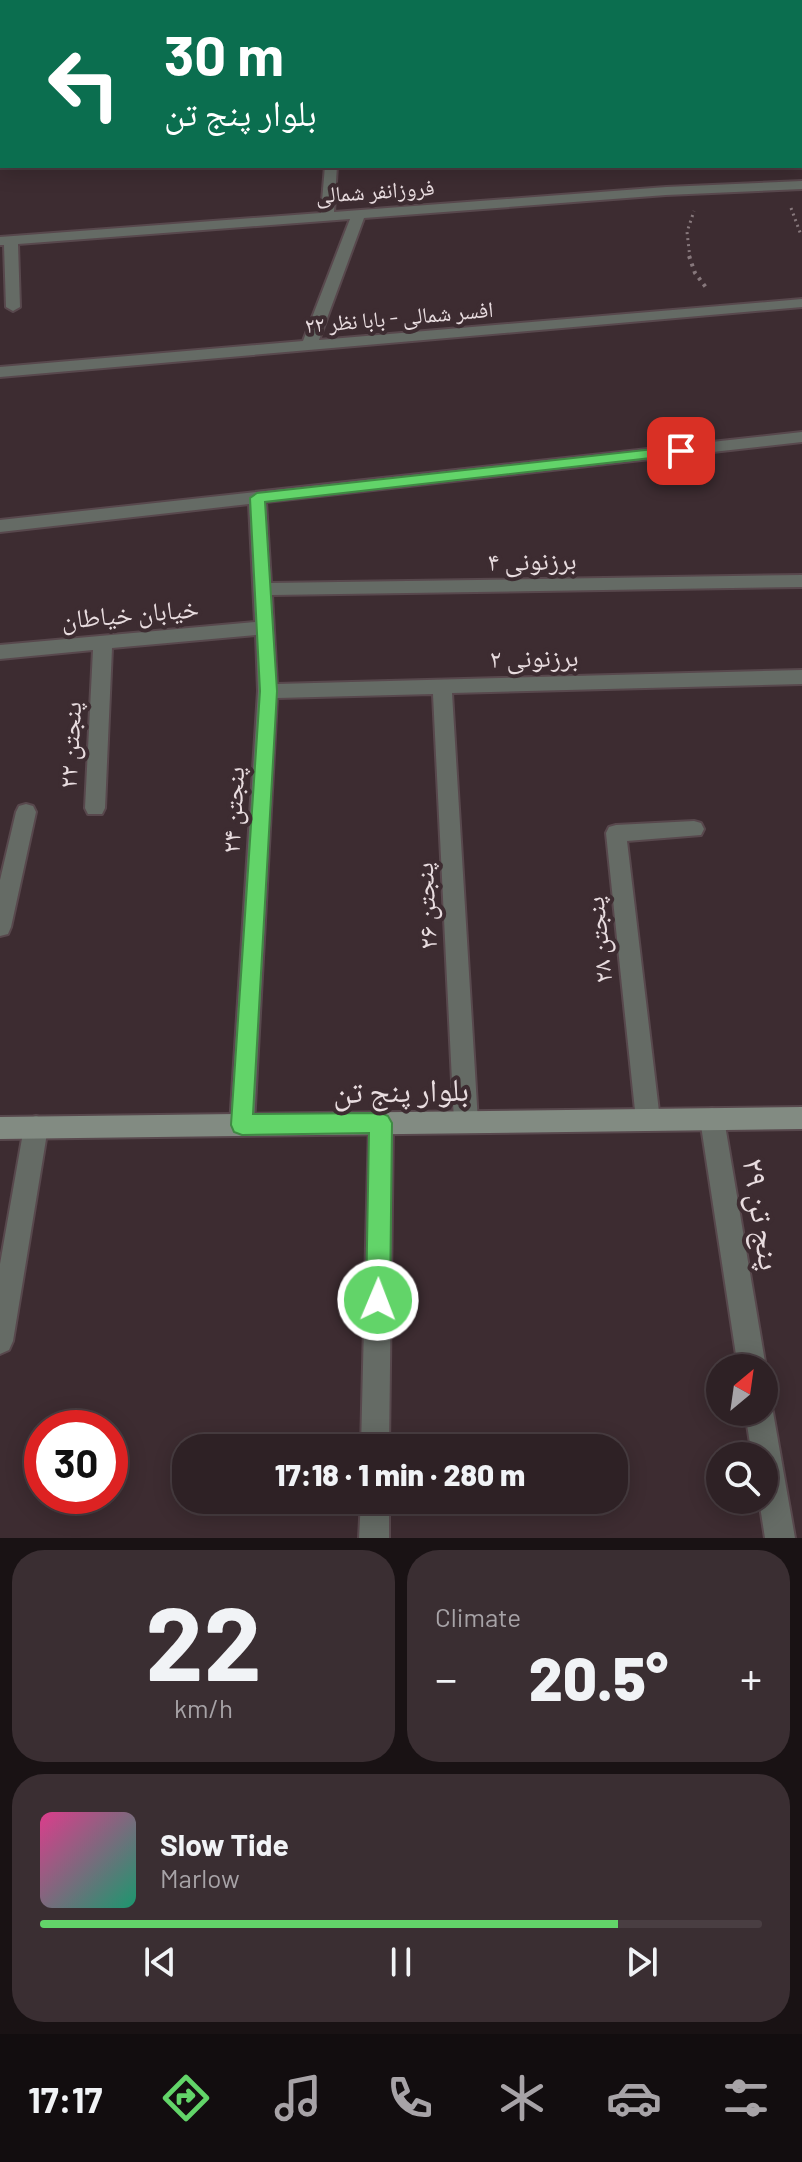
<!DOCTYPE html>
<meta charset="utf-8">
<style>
body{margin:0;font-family:Barlow,"Noto Naskh Arabic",sans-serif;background:#3a2e32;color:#f1f3f6;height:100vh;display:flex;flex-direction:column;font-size:30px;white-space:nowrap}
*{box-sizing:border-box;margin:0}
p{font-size:26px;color:#a7a3a7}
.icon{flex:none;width:44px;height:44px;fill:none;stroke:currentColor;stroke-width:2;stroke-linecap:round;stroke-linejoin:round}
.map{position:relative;height:1538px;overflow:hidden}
.drawer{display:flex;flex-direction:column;gap:12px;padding:12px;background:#191214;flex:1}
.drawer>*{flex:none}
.hud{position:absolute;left:0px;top:0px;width:802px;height:168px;box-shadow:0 4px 20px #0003,0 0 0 2px #493e42;background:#0b6e4f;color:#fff;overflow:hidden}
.needle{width:52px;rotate:29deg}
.fabs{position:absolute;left:706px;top:1354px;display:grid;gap:16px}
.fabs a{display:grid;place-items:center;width:72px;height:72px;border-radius:50%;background:#2e2125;box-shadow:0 4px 20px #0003,0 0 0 2px #493e42;font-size:40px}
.speed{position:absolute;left:24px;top:1410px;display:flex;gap:16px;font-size:40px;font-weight:700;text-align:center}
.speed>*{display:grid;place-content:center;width:104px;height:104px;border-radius:50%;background:#2e2125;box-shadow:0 4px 20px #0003,0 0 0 2px #493e42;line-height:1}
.speed .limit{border:12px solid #d22;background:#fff;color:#111}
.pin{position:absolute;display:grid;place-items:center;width:68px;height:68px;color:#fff;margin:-34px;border-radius:16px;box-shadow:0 4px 12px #0006}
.me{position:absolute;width:88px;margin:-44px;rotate:1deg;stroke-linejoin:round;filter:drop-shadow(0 0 6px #0008)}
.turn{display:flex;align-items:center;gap:28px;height:168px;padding:0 32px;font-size:36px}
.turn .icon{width:104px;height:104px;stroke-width:2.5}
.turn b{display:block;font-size:56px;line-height:68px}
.big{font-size:60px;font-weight:800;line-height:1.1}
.drawer .card{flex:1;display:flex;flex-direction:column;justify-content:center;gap:12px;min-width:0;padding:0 28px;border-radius:32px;background:#3a2e32}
.drawer .dial{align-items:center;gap:0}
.dial b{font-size:104px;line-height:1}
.song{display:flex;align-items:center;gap:24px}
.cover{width:96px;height:96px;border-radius:12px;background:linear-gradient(135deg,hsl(330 70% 55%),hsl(160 70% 35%))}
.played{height:8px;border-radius:4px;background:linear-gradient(90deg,#62d469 80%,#493e42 80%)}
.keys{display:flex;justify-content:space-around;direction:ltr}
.heat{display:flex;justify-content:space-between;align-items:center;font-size:44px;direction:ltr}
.drawer .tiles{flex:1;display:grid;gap:12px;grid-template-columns:1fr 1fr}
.card:last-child{grid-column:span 2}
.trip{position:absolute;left:172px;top:1434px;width:456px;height:80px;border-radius:32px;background:#2e2125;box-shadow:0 4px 20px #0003,0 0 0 2px #493e42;font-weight:800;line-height:80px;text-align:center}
.tabs{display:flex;height:128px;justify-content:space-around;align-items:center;background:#120d0f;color:#a7a3a7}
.tabs .icon{width:56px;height:56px}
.tabs .active{color:#62d469}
.tabs b{font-size:36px;color:#f1f3f6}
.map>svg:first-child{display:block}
</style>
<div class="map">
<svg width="802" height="1538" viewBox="0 0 802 1538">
<rect width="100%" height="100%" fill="#3d2c31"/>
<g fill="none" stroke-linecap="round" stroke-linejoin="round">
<defs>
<path id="minor" d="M430 0H472L429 2Z
M0 25H2V31H0Z
M325 166H337L334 212 666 187 802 181V189L666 195 364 218 319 340 802 299V307L0 377V367L303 341 350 219 18 244 20 307 13 311 6 307 4 245H0V237L321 213Z
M802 432V442L266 502 271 583 802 575V587L272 595 277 684 802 670V684L452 693 478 1122 475 1130 466 1133 457 1130 454 1122 433 694 277 698 254 1125 251 1133 242 1136 233 1133 230 1125 258 691 256 635 112 648 105 808 102 814H88L85 808 93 650 0 659V645L255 622 249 504 0 532V520Z
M26 804 33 806 36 812 11 927 8 934 0 936V880L16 812 19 806Z
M694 821 701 823 704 829 701 835 627 841 660 1120 657 1128 648 1131 639 1128 636 1120 606 833 609 827 616 825Z
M712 1108 721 1111 724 1119 766 1368 764 1372V1368H738L700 1119 703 1111Z
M381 1112 390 1115 393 1123 389 1448H361L369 1123 372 1115Z
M36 1116 45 1119 48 1127 13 1341 9 1350 0 1354V1264L24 1127 27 1119Z
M764 1400 769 1402 773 1412 795 1538H765L759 1500H764V1456H752L745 1412H764Z
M361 1500H389V1538H359Z"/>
<path id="tertiary" d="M800 64H802V72H800Z
M0 120H2V128H0Z"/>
<path id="secondary" d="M802 1107V1129L0 1139V1117Z"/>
</defs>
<use href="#minor" stroke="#58484d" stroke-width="4"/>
<use href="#tertiary" stroke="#58484d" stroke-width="4"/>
<use href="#secondary" stroke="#58484d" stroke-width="4"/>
<path stroke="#87787c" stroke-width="3" stroke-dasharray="2 4" stroke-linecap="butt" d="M791 208 801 235
M690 258 687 232 694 211"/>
<path stroke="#87787c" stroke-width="4" stroke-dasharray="3 5" stroke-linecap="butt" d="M689 256 695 273 708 290"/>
<use href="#minor" fill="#656b65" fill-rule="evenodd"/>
<use href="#tertiary" fill="#656b65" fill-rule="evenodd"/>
<use href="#secondary" fill="#828b82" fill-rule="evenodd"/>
</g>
<path fill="#62d469" stroke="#408a44" stroke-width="2" d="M681 446 686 447V454L265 502 277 691 253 1114 381 1113 388 1116 392 1123 390 1300 386 1309 378 1312 369 1309 366 1300 369 1133 242 1135 234 1132 231 1125 260 691 250 498 257 493Z"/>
<g text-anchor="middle" stroke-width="8" stroke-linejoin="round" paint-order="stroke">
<g font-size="22" fill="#e8dcdf" stroke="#3d2c31">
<text transform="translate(375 191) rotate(-4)" y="8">فروزانفر شمالی</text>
<text transform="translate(399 317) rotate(-5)" y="8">افسر شمالی - بابا نظر ۲۲</text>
</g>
<g font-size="26" fill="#e8dcdf" stroke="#3d2c31">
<text transform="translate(532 561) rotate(-1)" y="9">برزنونی ۴</text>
<text transform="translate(130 614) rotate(-5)" y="9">خیابان خیاطان</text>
<text transform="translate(534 658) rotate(-1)" y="9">برزنونی ۲</text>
<text transform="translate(70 745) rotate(-87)" y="9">پنجتن ۲۲</text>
<text transform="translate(233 810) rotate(-87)" y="9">پنجتن ۲۴</text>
<text transform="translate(426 906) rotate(-93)" y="9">پنجتن ۲۶</text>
<text transform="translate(599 940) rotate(-96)" y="9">پنجتن ۲۸</text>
</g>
<g font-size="32" fill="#e8dcdf" stroke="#3d2c31">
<text transform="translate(401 1091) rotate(-1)" y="11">بلوار پنج تن</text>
<text transform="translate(762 1214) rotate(81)" y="11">پنج تن ۲۹</text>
</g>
</g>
</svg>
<div class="fabs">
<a><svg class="needle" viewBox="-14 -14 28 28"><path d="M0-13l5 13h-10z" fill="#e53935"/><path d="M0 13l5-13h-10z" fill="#a7a3a7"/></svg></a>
<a><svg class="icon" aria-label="search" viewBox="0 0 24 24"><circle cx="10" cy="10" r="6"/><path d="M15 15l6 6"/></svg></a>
</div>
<div class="speed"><div class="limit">30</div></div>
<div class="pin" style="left:681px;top:451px;background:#d93025"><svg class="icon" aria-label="arrive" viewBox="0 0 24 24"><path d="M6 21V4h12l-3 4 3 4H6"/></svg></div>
<svg class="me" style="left:378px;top:1300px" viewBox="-20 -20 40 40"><circle r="17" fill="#62d469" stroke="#fff" stroke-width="3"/><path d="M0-11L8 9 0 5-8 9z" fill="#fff"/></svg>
<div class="trip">17:18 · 1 min · 280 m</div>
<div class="hud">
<div class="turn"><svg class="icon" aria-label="left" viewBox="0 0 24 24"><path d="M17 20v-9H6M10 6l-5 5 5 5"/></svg><div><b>30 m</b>بلوار پنج تن</div></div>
</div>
</div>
<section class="drawer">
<div class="tiles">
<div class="card dial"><b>22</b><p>km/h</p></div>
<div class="card"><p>Climate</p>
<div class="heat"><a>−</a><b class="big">20.5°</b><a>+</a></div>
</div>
<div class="card">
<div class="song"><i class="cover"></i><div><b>Slow Tide</b><p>Marlow</p></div></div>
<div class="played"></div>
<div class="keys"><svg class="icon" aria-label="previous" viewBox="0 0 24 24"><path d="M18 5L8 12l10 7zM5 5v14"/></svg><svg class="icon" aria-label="pause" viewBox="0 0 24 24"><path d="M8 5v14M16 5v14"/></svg><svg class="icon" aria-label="next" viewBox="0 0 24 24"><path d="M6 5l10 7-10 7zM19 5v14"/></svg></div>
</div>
</div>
</section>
<nav class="tabs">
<b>17:17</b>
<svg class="icon active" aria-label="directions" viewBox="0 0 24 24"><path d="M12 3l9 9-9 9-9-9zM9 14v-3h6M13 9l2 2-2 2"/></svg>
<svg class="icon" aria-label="music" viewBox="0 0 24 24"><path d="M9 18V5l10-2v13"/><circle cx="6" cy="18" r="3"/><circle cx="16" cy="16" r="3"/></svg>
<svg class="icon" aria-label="phone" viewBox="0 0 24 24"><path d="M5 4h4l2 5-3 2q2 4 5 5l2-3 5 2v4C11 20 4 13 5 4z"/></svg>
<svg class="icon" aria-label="climate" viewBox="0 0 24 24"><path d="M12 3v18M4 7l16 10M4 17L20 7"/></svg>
<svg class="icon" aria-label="car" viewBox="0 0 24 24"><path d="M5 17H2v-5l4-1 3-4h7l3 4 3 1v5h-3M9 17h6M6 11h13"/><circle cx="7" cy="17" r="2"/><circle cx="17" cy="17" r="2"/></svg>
<svg class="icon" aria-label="filters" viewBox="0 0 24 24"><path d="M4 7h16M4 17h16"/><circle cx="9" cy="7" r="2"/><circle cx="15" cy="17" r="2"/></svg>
</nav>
